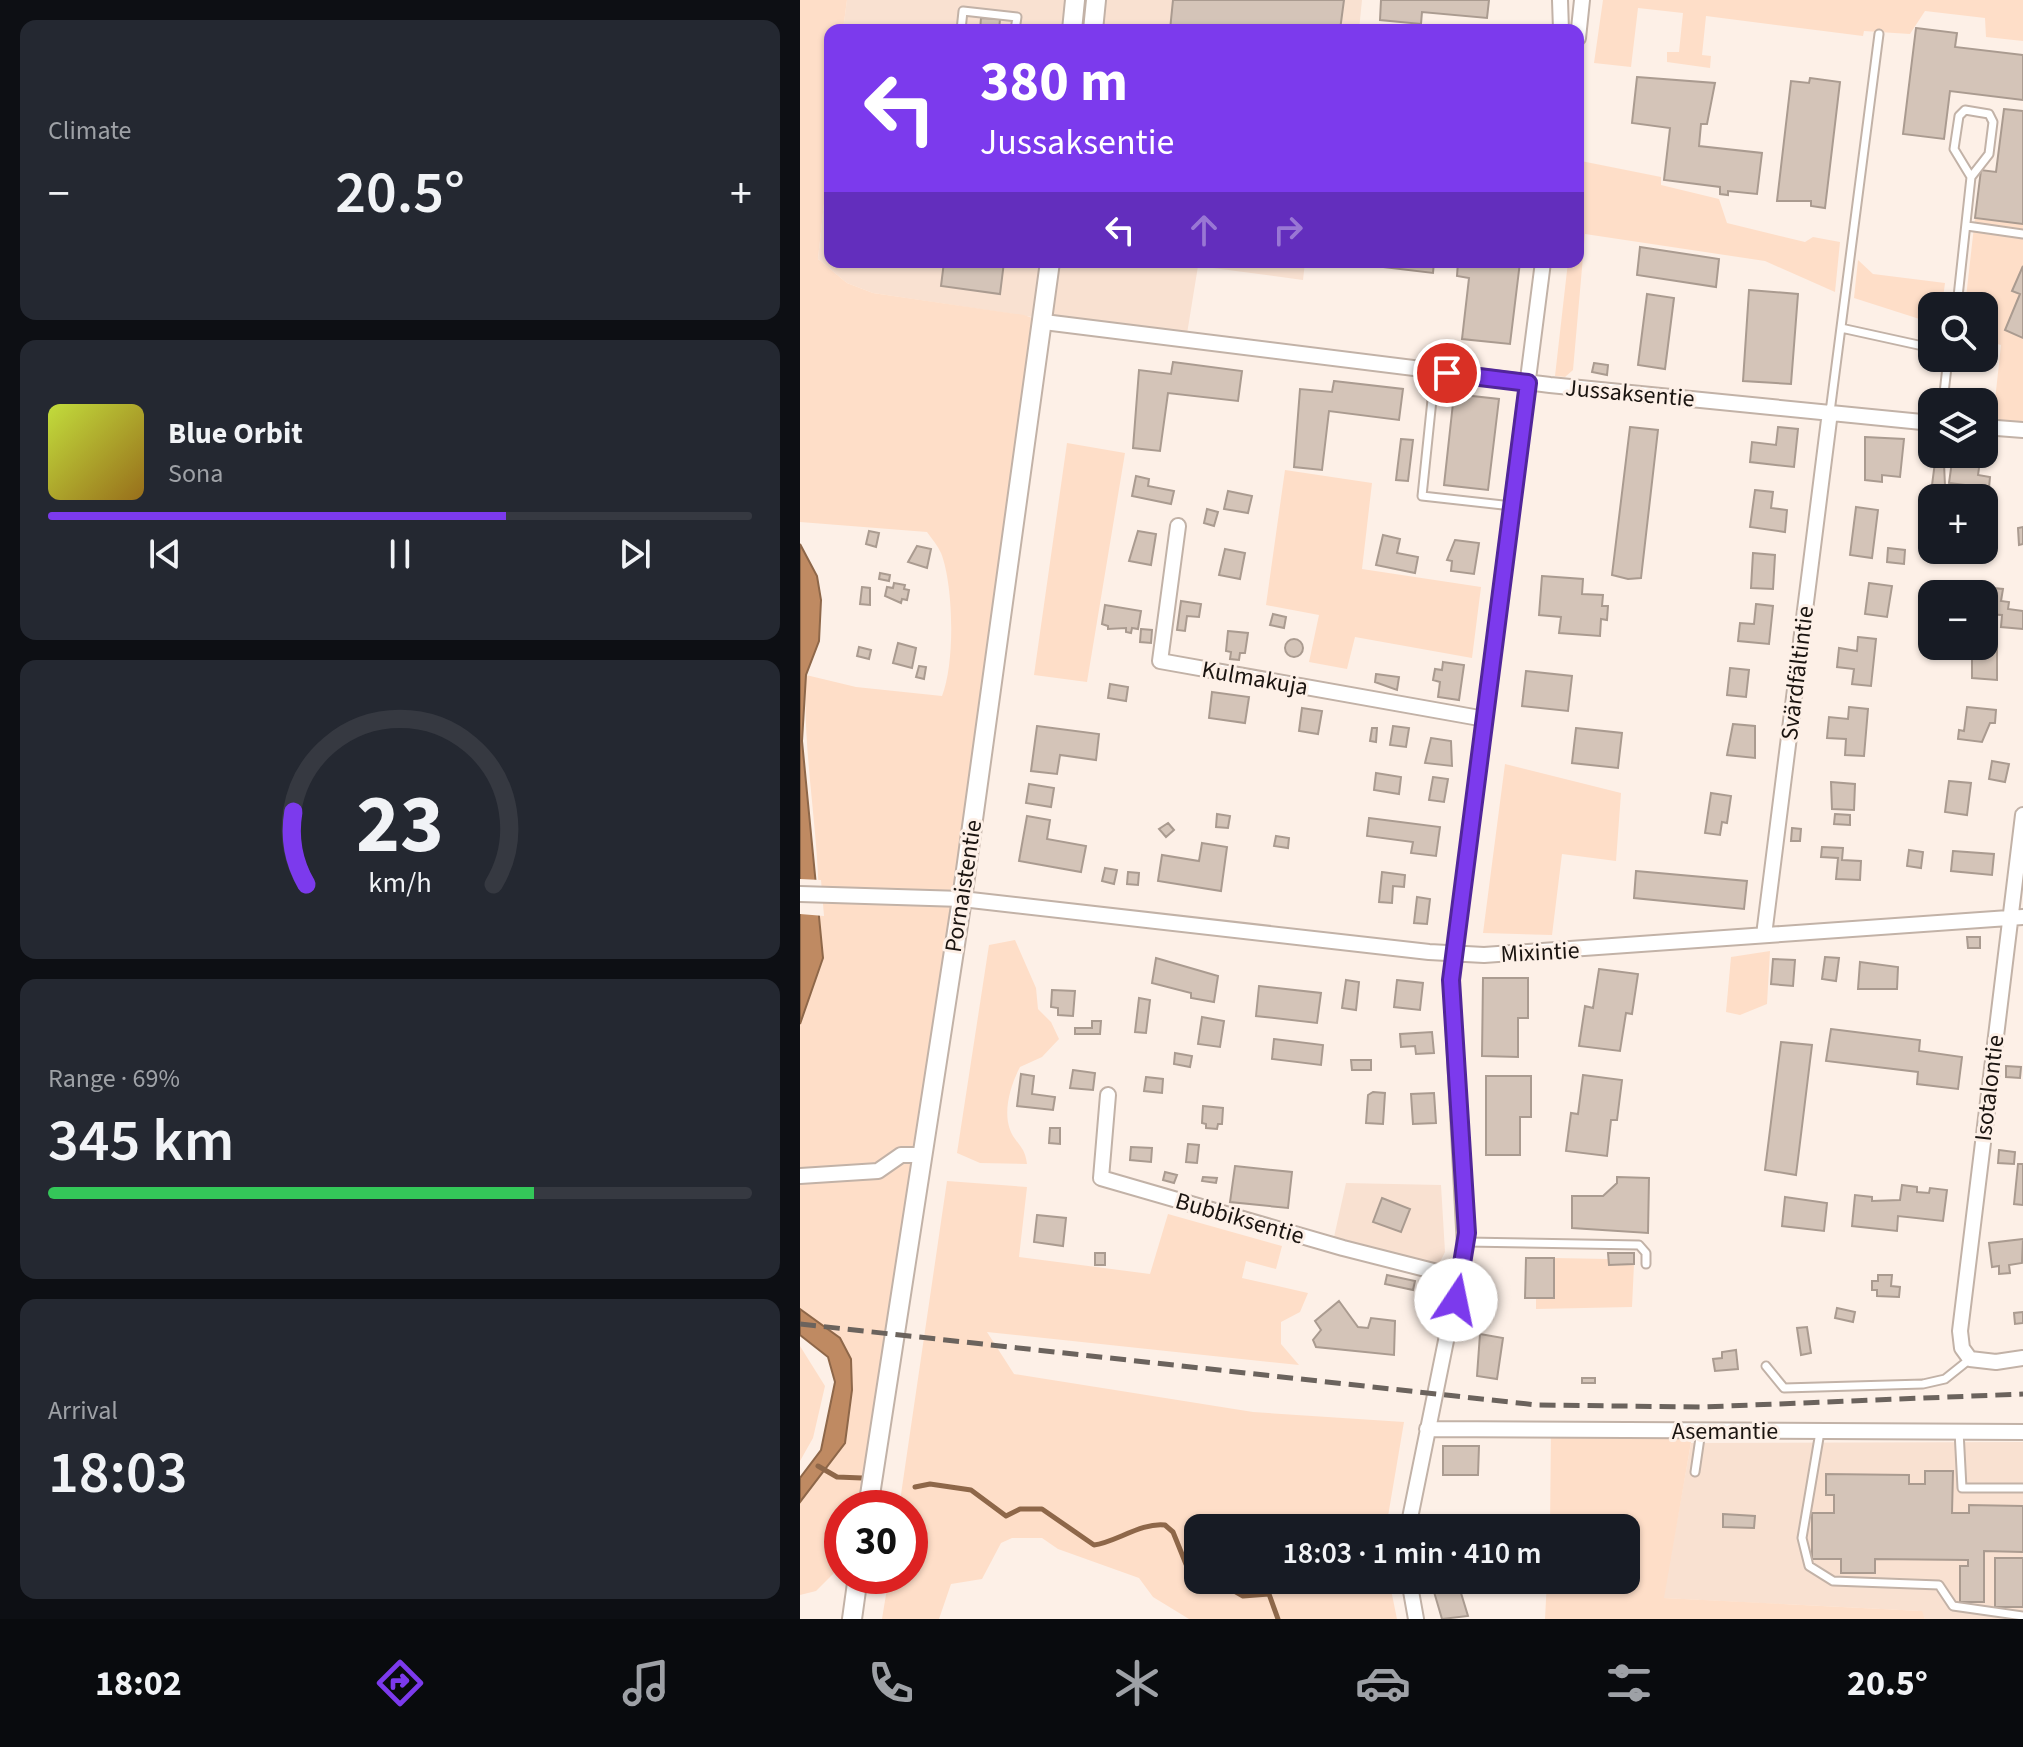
<!DOCTYPE html>
<meta charset="utf-8">
<style>
body{margin:0;font-family:"Source Sans 3",sans-serif;background:#242831;color:#f1f3f6;height:100vh;display:flex;flex-direction:column;font-size:30px;white-space:nowrap}
*{box-sizing:border-box;margin:0}
p{font-size:26px;color:#9ea1a6}
.icon{flex:none;width:44px;height:44px;fill:none;stroke:currentColor;stroke-width:2;stroke-linecap:round;stroke-linejoin:round}
.map{position:relative;flex:1;overflow:hidden}
.drawer{display:flex;flex-direction:column;gap:20px;padding:20px;background:#0d0f14;width:800px}
.drawer>*{flex:none}
.hud{position:absolute;left:24px;top:24px;width:760px;height:244px;border-radius:16px;box-shadow:0 2px 6px #0004;background:#7c3aed;color:#fff;overflow:hidden}
.buttons{position:absolute;left:1118px;top:292px;display:grid;gap:16px}
.buttons a{display:grid;place-items:center;width:80px;height:80px;border-radius:16px;background:#171b24;box-shadow:0 2px 6px #0004;font-size:40px}
.speed{position:absolute;left:24px;top:1490px;display:flex;gap:16px;font-size:40px;font-weight:700;text-align:center}
.speed>*{display:grid;place-content:center;width:104px;height:104px;border-radius:50%;background:#171b24;box-shadow:0 2px 6px #0004;line-height:1}
.speed .limit{border:12px solid #d22;background:#fff;color:#111}
.pin{position:absolute;display:grid;place-items:center;width:68px;height:68px;color:#fff;margin:-34px;border:4px solid #fff;border-radius:50%;box-shadow:0 2px 8px #0007}
.me{position:absolute;width:88px;margin:-44px;rotate:11deg;stroke-linejoin:round;filter:drop-shadow(0 0 6px #0008)}
.turn{display:flex;align-items:center;gap:28px;height:168px;padding:0 24px;font-size:36px}
.turn .icon{width:104px;height:104px;stroke-width:2.5}
.turn b{display:block;font-size:56px;line-height:68px}
.lanes{display:flex;align-items:center;height:76px;padding:0 24px;background:#0003;justify-content:center;gap:40px;direction:ltr}
.lanes .off{opacity:.35}
.big{font-size:60px;font-weight:600;line-height:1.1}
.drawer .card{flex:1;display:flex;flex-direction:column;justify-content:center;gap:12px;min-width:0;padding:0 28px;border-radius:16px;background:#242831}
.drawer .dial{align-items:center;gap:0}
.dial svg{height:208px;overflow:visible;fill:none;stroke:#363941;stroke-width:7;stroke-linecap:round;text-anchor:middle}
.dial text{fill:#f1f3f6;stroke:none}
.song{display:flex;align-items:center;gap:24px}
.cover{width:96px;height:96px;border-radius:12px;background:linear-gradient(135deg,hsl(70 70% 55%),hsl(40 70% 35%))}
.played{height:8px;border-radius:4px;background:linear-gradient(90deg,#7c3aed 65%,#363941 65%)}
.keys{display:flex;justify-content:space-around;direction:ltr}
.heat{display:flex;justify-content:space-between;align-items:center;font-size:44px;direction:ltr}
.charge{height:12px;border-radius:6px;background:linear-gradient(90deg,#34c759 69%,#363941 0)}
.trip{position:absolute;left:384px;top:1514px;width:456px;height:80px;border-radius:16px;background:#171b24;box-shadow:0 2px 6px #0004;font-weight:600;line-height:80px;text-align:center}
.tabs{display:flex;height:128px;justify-content:space-around;align-items:center;background:#090b0e;color:#9ea1a6}
.tabs .icon{width:56px;height:56px}
.tabs .active{color:#7c3aed}
.tabs b{font-size:36px;color:#f1f3f6}
main{display:flex;flex:1;min-height:0}
.map>svg:first-child{display:block}
</style>
<main>
<section class="drawer">
<div class="card"><p>Climate</p>
<div class="heat"><a>−</a><b class="big">20.5°</b><a>+</a></div>
</div>
<div class="card">
<div class="song"><i class="cover"></i><div><b>Blue Orbit</b><p>Sona</p></div></div>
<div class="played"></div>
<div class="keys"><svg class="icon" aria-label="previous" viewBox="0 0 24 24"><path d="M18 5L8 12l10 7zM5 5v14"/></svg><svg class="icon" aria-label="pause" viewBox="0 0 24 24"><path d="M8 5v14M16 5v14"/></svg><svg class="icon" aria-label="next" viewBox="0 0 24 24"><path d="M6 5l10 7-10 7zM19 5v14"/></svg></div>
</div>
<div class="card dial"><svg viewBox="0 0 100 80">
<path d="M14 69A42 42 0 1 1 86 69"/>
<path d="M14 69A42 42 0 0 1 9 41" stroke="#7c3aed"/>
<text x="50" y="56" font-size="32" font-weight="700">23</text>
<text x="50" y="72" font-size="11">km/h</text>
</svg></div>
<div class="card"><p>Range · 69%</p><b class="big">345 km</b><div class="charge"></div></div>
<div class="card"><p>Arrival</p><b class="big">18:03</b></div>
</section>
<div class="map">
<svg width="1223" height="1619" viewBox="0 0 1223 1619">
<rect width="100%" height="100%" fill="#fdf0e7"/>
<path fill="#f9e1d1" d="M47 0H562L559 30H43Z
M30 148V262H505L503 280 398 266 386 340 73 293 47 283 18 259Z
M546 1183 641 1185 645 1252 639 1264 534 1237Z
M1223 1442V1619H1125L1121 1611 863 1598 891 1443Z"/>
<path fill="#fedec8" d="M0 0H47L43 30H30V148L18 259 47 283 73 293 224 315 244 322 68 1508H42V1565L16 1591 0 1595V1502L45 1443 52 1390 51 1359 40 1338 0 1309V1024C42 911 0 791 6 675L56 687 142 696C155 664 154 586 141 553 138 546 132 539 127 532L0 522Z
M803 0H1223V41L1186 37 1185 18 1125 11 1110 34 1064 31 1063 36 906 16 902 55 911 56 910 68 867 62V52H879L883 13 838 8 831 67 794 63Z
M781 161 861 177V185L919 199 927 223 1005 242 1013 237 1040 242 1035 292 965 261 785 234 773 370 765 377 755 376 768 262H778Z
M1175 218 1223 224V429L1192 428 1201 345 1184 340V306H1165Z
M1058 260 1073 274 1145 283 1142 306H1132V323L1054 298Z
M267 443 325 453 287 682 234 675Z
M485 470 572 483 562 569 681 587 672 658 555 637 547 669 509 662 519 615 466 605Z
M705 764 821 793 816 861 762 854 752 935 683 933Z
M215 940 236 988 238 1009 251 1022 259 1039 242 1057 220 1067C210 1086 201 1116 213 1136 221 1148 225 1149 227 1164L180 1163 157 1153 189 945Z
M970 951 967 1004 940 1015 926 1012 931 957Z
M147 1181 227 1187 219 1257 350 1274 368 1214 482 1246 476 1269 446 1261 442 1278 508 1293 500 1312 481 1322V1344L499 1365 187 1332 214 1374 453 1412 604 1422 586 1528H398V1580H589L597 1619H389L353 1597 339 1578 258 1549 242 1538H212L201 1543 182 1579 151 1584 139 1619H82L89 1576H110V1508H99Z
M754 1258 809 1259V1265L834 1264 832 1307 736 1309V1298H754Z
M0 1346 25 1386 13 1438 0 1461Z
M751 1430 893 1431 864 1598 1122 1611 1125 1619H745L747 1580H826V1528H750Z"/>
<path fill="#bf8a62" stroke="#8e6749" stroke-width="2" d="M0 544 17 576 21 600 19 641 6 675 2 741 23 958 0 1024Z
M0 1309 40 1338 51 1359 52 1390 45 1443 0 1502V1478L21 1450 35 1382 28 1357 0 1335Z"/>
<path fill="#fdf0e7" d="M0 879 21 880 24 916 0 914Z"/>
<g fill="none" stroke-linecap="round" stroke-linejoin="round">
<path stroke="#8e6749" stroke-width="5" d="M18 1466 37 1477 62 1478
M115 1487 130 1484 171 1490 206 1516 220 1509H242L294 1545C314 1543 342 1522 365 1525L373 1532 390 1574 399 1584 411 1590 429 1588 443 1596 469 1594 478 1619"/>
</g>
<path fill="#d4c4b8" stroke="#aa9b90" stroke-width="2" d="M373 0H544L540 30H370Z
M581 0H689L687 18 622 12 621 24 580 20Z
M181 18 200 19 199 30H180Z
M1116 28 1157 33 1155 47 1223 55V100L1150 91 1144 139 1103 134Z
M837 77 915 83 907 124H901L899 146 962 153 957 194 928 191V195L920 194V187L864 180 870 128 832 123Z
M1010 78 1040 82 1025 208 1011 206V201H977L991 81 1009 83Z
M1204 109 1223 111V224L1175 218 1181 170 1196 172Z
M840 247 919 259 916 287 837 275Z
M144 262H204L200 294 141 286Z
M541 262H634L633 273Z
M658 262H720L710 344 662 339 669 278 657 276Z
M1223 266V338L1205 330 1220 294 1212 291Z
M949 290 998 294 991 384 943 381Z
M847 294 874 298 865 369 838 365Z
M373 362 442 371 438 401 368 393 360 451 333 448 339 370 371 374Z
M794 363 808 365 807 375 792 372Z
M534 381 603 389 599 420 529 411 522 470 494 467 500 389 532 392Z
M654 394 699 399 688 490 644 485Z
M830 427 858 430 841 578 828 579 812 575Z
M978 427 998 429 994 467 950 462 952 442 976 445Z
M1065 437 1104 439 1100 477 1082 475V482L1065 480Z
M601 439 613 440 608 481 596 480Z
M1153 454H1181L1178 475 1190 477 1189 488 1149 483Z
M1135 462 1144 463 1145 486 1132 485Z
M336 476 349 479 348 486 374 491 371 504 332 496Z
M955 490 973 492 971 508 987 510 985 532 950 527Z
M428 491 452 496 448 513 424 509Z
M1056 507 1078 510 1072 558 1050 555Z
M407 509 418 512 414 526 404 523Z
M1223 527V544L1219 545 1218 528Z
M69 531 79 533 76 547 66 544Z
M338 531 356 534 351 565 329 561Z
M583 535 600 539 597 553 618 557 615 573 576 565Z
M655 540 679 543 674 574 651 571 652 561 647 560Z
M117 546 131 549 127 568 108 562Z
M1088 548 1105 550 1104 564 1087 562Z
M425 549 445 553 440 579 419 575Z
M1166 550H1176L1177 557 1167 558Z
M953 553 975 555 973 589 951 588Z
M80 573 90 575 89 581 79 579Z
M742 576 783 579 782 594 803 595 802 606H808L807 620 801 619 800 636 759 633 761 617 739 615Z
M94 583 105 585 104 589 109 590 107 600 102 599 101 603 85 596 87 587 93 588Z
M1069 583 1092 586 1087 617 1065 614Z
M62 587 70 588V605L60 604Z
M1182 587 1203 589 1201 601 1209 602 1208 609 1223 611V629L1201 627 1202 615 1184 614Z
M381 601 401 604 399 617 387 616 385 631 377 630Z
M956 604 973 606 969 644 938 641 940 623 954 624Z
M305 605 341 611 338 629 332 628 331 633 326 632V628L308 629V626L302 624Z
M473 614 486 617 484 628 470 625Z
M341 629 352 630 351 643 340 642Z
M428 631 448 633 445 653H440L439 660 430 659 431 652 426 651Z
M1058 637 1076 639 1071 686 1052 684 1054 669 1037 667 1039 648 1057 651Z
M485 648a9 9 0 1 1 18 0a9 9 0 1 1-18 0Z
M1184 641 1197 642V680L1172 678V646H1184Z
M98 643 116 648 112 668 93 663Z
M59 647 71 650 69 659 57 656Z
M643 662 664 665 659 700 638 697 640 682 633 680 635 669 642 670Z
M119 666 126 667 124 679 116 677Z
M930 668 949 670 946 697 927 695Z
M726 671 772 676 768 711 722 706Z
M576 674 599 677 597 690 575 682Z
M310 684 328 687 326 701 308 698Z
M412 692 449 697 445 723 409 718Z
M1049 707 1068 709 1064 756 1045 755 1046 739 1027 738 1029 717 1048 719Z
M1167 707 1196 710 1195 723H1190L1182 742 1158 739 1159 730 1164 731Z
M502 708 522 711 518 734 499 731Z
M933 724 955 726V758L927 755Z
M237 726 299 734 296 760 260 755 257 774 231 771Z
M593 726 609 728 606 747 590 745Z
M572 728H577L576 742 570 741Z
M776 728 822 733 818 768 772 763Z
M631 738 651 741 652 766 625 763Z
M1192 761 1209 764 1205 782 1189 779Z
M576 773 601 777 599 794 574 790Z
M633 777 648 779 644 802 629 800Z
M1149 781 1171 783 1167 815 1145 812Z
M1031 782 1055 784 1054 810 1032 809Z
M229 784 254 788 251 807 226 803Z
M911 793 931 796 927 823 922 822 920 835 905 833Z
M417 814 430 816 428 828 416 827Z
M1035 814 1050 815V825L1034 824Z
M227 816 250 820 247 839 286 846 281 872 219 861Z
M569 818 640 827 636 856 611 853 613 842 567 836Z
M368 823 374 830 366 837 359 829Z
M992 828 1001 829 1000 841H991Z
M476 836 489 838 488 848 474 846Z
M402 843 427 847 421 891 358 881 362 855 399 861Z
M1022 847 1043 848 1042 860 1061 861 1060 880 1036 879 1038 858 1021 857Z
M1109 850 1123 852 1121 868 1107 866Z
M1153 851 1194 854 1192 875 1151 871Z
M305 868 317 870 314 884 302 881Z
M836 871 947 881 944 909 834 898Z
M328 872 339 873 338 885 327 884Z
M582 872 605 875 604 887 593 886 592 903 579 902Z
M617 897 630 899 627 924 614 923Z
M1167 937H1180V948H1168Z
M1025 957 1039 958 1036 981 1022 979Z
M356 958 418 976 414 1002 391 998V993L352 983Z
M973 959 995 960 993 986 971 984Z
M1060 962 1098 967 1097 989H1058Z
M799 969 838 974 832 1014 826 1013 820 1051 779 1046 785 1006 793 1008Z
M683 978H728V1018H718V1057L682 1056Z
M546 980 559 982 556 1010 542 1008Z
M597 980 623 983 620 1010 594 1007Z
M459 986 521 993 517 1023 456 1016Z
M252 990 275 991 273 1016 258 1015V1008L251 1007Z
M339 998 350 1000 346 1033 335 1032Z
M402 1017 424 1021 420 1047 398 1044Z
M292 1021H301L300 1034H275V1028H292Z
M1031 1029 1120 1040 1119 1051 1162 1057 1158 1089 1117 1084 1118 1072 1026 1061Z
M632 1032 634 1053 616 1054 615 1046 601 1047 600 1034Z
M474 1039 523 1045 521 1065 472 1059Z
M981 1042 1012 1045 996 1175 965 1170Z
M375 1053 392 1056 390 1067 374 1064Z
M551 1060H571V1070H552Z
M1206 1066 1221 1067 1220 1078 1206 1077Z
M273 1070 295 1073 293 1090 270 1088Z
M221 1074 234 1076 232 1094 255 1097 253 1110 217 1106Z
M783 1075 822 1080 817 1120H811L807 1156 766 1151 771 1113 778 1114Z
M686 1076H731V1117H720V1155H686Z
M346 1077 363 1079 362 1093 344 1091Z
M573 1092 585 1093 583 1124 566 1123 568 1095Z
M634 1093 636 1123 613 1124 611 1094Z
M403 1106 423 1108 422 1124H418L417 1129 406 1128V1124L402 1123Z
M250 1128H260V1144L249 1143Z
M388 1144 399 1145 397 1163 386 1162Z
M331 1147 352 1148 351 1162 330 1160Z
M1199 1150 1215 1152 1214 1164 1198 1163Z
M1218 1164H1223V1205L1214 1204Z
M435 1166 492 1172 488 1208 430 1202Z
M365 1172 377 1175 374 1183 363 1180Z
M403 1177 417 1178 416 1183 402 1181Z
M817 1177 849 1178 848 1233 772 1228V1196H803L817 1183Z
M1102 1185 1117 1187V1192L1129 1193 1130 1188 1147 1190 1143 1221 1098 1216 1097 1231 1052 1226 1055 1195 1072 1197V1201L1100 1200Z
M985 1197 1027 1203 1024 1231 982 1226Z
M582 1198 610 1209 601 1232 573 1222Z
M237 1215 266 1218 263 1246 234 1242Z
M1223 1239 1222 1263 1209 1265 1210 1273 1199 1274V1266L1192 1267 1189 1243Z
M295 1253H305V1265H295Z
M808 1253H834V1264L809 1265Z
M726 1258H754V1298H725Z
M587 1275 615 1281 613 1290 585 1284Z
M1078 1275H1092L1091 1286 1100 1287 1099 1297 1077 1296V1290H1072V1281H1078Z
M539 1301 558 1327 568 1328 571 1318 595 1321 594 1355 516 1347 513 1340 521 1330 515 1321Z
M1037 1308 1055 1312 1053 1322 1035 1318Z
M1223 1312V1323L1215 1324 1214 1313Z
M1007 1327 1011 1353 1001 1355 997 1328Z
M680 1334 703 1338 697 1379 677 1376Z
M936 1350 938 1369 915 1371 913 1359 922 1358V1352Z
M782 1378H795V1383H782Z
M643 1446H679L678 1475H643Z
M1125 1471H1153L1152 1513H1169V1505L1223 1506V1552L1184 1551V1602H1160V1566H1168V1560L1075 1559V1573H1041V1559H1012V1513H1034V1495H1026V1474L1109 1475V1484H1125Z
M923 1514 955 1516 954 1528 923 1527Z
M638 1521H673V1528H638Z
M1195 1558H1223V1607H1195Z
M649 1580H657L668 1616 642 1619 632 1585Z"/>
<g fill="none" stroke-linecap="round" stroke-linejoin="round">
<defs>
<path id="lane" d="M161 30 163 11 217 17 215 30
M1167 226 1223 234
M1157 306 1171 177 1189 154 1193 122 1189 114 1165 110 1159 116 1154 149 1171 177
M1041 328 1132 348
M1173 358 1181 360
M635 371 622 496 712 506
M1143 402 1148 358
M1030 412 1079 34
M666 1242 839 1245 846 1253V1264
M966 1366 984 1388 1123 1384 1145 1379 1170 1359
M1159 1431 1162 1488H1223
M1020 1432 1002 1538 1009 1566 1033 1581 1139 1585 1153 1606 1223 1616
M895 1472 901 1431"/>
<path id="street" d="M760 0 761 30
M778 38 782 0
M244 322 750 385 1132 423
M1184 427 1223 430
M378 526 360 661 685 719
M1223 815 1160 1331 1162 1348 1170 1359 1196 1362 1223 1358
M0 894 162 899 629 952 684 955 1223 917
M964 935 1030 412
M308 1095 301 1178 543 1248 661 1278
M0 1176 78 1171 101 1155H120
M627 1429 1223 1432
M608 1528 665 1247 651 980 743 262
M609 1580 616 1619"/>
<path id="secondary" d="M272 30 275 0
M293 30 296 0
M68 1508 162 899 250 262
M52 1619 58 1576"/>
</defs>
<use href="#lane" stroke="#c2b2a7" stroke-width="11"/>
<use href="#street" stroke="#c2b2a7" stroke-width="18"/>
<use href="#secondary" stroke="#c2b2a7" stroke-width="22"/>
<use href="#lane" stroke="#fff" stroke-width="7"/>
<use href="#street" stroke="#fff" stroke-width="14"/>
<use href="#secondary" stroke="#fff" stroke-width="18"/>
<path stroke="#6b635d" stroke-width="5" stroke-dasharray="16 8" stroke-linecap="butt" d="M0 1324 737 1405 903 1407 1223 1394"/>
</g>
<g fill="none" stroke-linecap="round" stroke-linejoin="round">
<defs>
<path id="route" d="M647 373 728 383 651 980 667 1233 656 1300"/>
</defs>
<use href="#route" stroke="#51269a" stroke-width="20"/>
<use href="#route" stroke="#7c3aed" stroke-width="14"/>
</g>
<g text-anchor="middle" stroke-width="6" stroke-linejoin="round" paint-order="stroke">
<g font-size="24" fill="#1a1410" stroke="#fdf0e7">
<text transform="translate(830 393) rotate(5)" y="8">Jussaksentie</text>
<text transform="translate(997 673) rotate(-83)" y="8">Svärdfältintie</text>
<text transform="translate(455 678) rotate(10)" y="8">Kulmakuja</text>
<text transform="translate(163 886) rotate(-81)" y="8">Pornaistentie</text>
<text transform="translate(740 952) rotate(-3)" y="8">Mixintie</text>
<text transform="translate(1189 1088) rotate(-83)" y="8">Isotalontie</text>
<text transform="translate(440 1218) rotate(16)" y="8">Bubbiksentie</text>
<text x="925" y="1439">Asemantie</text>
</g>
</g>
</svg>
<div class="buttons">
<a><svg class="icon" aria-label="search" viewBox="0 0 24 24"><circle cx="10" cy="10" r="6"/><path d="M15 15l6 6"/></svg></a>
<a><svg class="icon" aria-label="layers" viewBox="0 0 24 24"><path d="M12 4l9 5-9 5-9-5zM3 14l9 5 9-5"/></svg></a>
<a>+</a>
<a>−</a>
</div>
<div class="speed"><div class="limit">30</div></div>
<div class="pin" style="left:647px;top:373px;background:#d93025"><svg class="icon" aria-label="arrive" viewBox="0 0 24 24"><path d="M6 21V4h12l-3 4 3 4H6"/></svg></div>
<svg class="me" style="left:656px;top:1300px" viewBox="-20 -20 40 40"><circle r="19" fill="#fff"/><path d="M0-13L10 11 0 6-10 11z" fill="#7c3aed"/></svg>
<div class="trip">18:03 · 1 min · 410 m</div>
<div class="hud">
<div class="turn"><svg class="icon" aria-label="left" viewBox="0 0 24 24"><path d="M17 20v-9H6M10 6l-5 5 5 5"/></svg><div><b>380 m</b>Jussaksentie</div></div>
<div class="lanes"><svg class="icon" aria-label="left" viewBox="0 0 24 24"><path d="M17 20v-9H6M10 6l-5 5 5 5"/></svg><svg class="icon off" aria-label="ahead" viewBox="0 0 24 24"><path d="M12 20V5M6 11l6-6 6 6"/></svg><svg class="icon off" aria-label="right" viewBox="0 0 24 24"><path d="M7 20v-9h11M14 6l5 5-5 5"/></svg></div>
</div>
</div>
</main>
<nav class="tabs">
<b>18:02</b>
<svg class="icon active" aria-label="directions" viewBox="0 0 24 24"><path d="M12 3l9 9-9 9-9-9zM9 14v-3h6M13 9l2 2-2 2"/></svg>
<svg class="icon" aria-label="music" viewBox="0 0 24 24"><path d="M9 18V5l10-2v13"/><circle cx="6" cy="18" r="3"/><circle cx="16" cy="16" r="3"/></svg>
<svg class="icon" aria-label="phone" viewBox="0 0 24 24"><path d="M5 4h4l2 5-3 2q2 4 5 5l2-3 5 2v4C11 20 4 13 5 4z"/></svg>
<svg class="icon" aria-label="climate" viewBox="0 0 24 24"><path d="M12 3v18M4 7l16 10M4 17L20 7"/></svg>
<svg class="icon" aria-label="car" viewBox="0 0 24 24"><path d="M5 17H2v-5l4-1 3-4h7l3 4 3 1v5h-3M9 17h6M6 11h13"/><circle cx="7" cy="17" r="2"/><circle cx="17" cy="17" r="2"/></svg>
<svg class="icon" aria-label="filters" viewBox="0 0 24 24"><path d="M4 7h16M4 17h16"/><circle cx="9" cy="7" r="2"/><circle cx="15" cy="17" r="2"/></svg>
<b>20.5°</b>
</nav>
